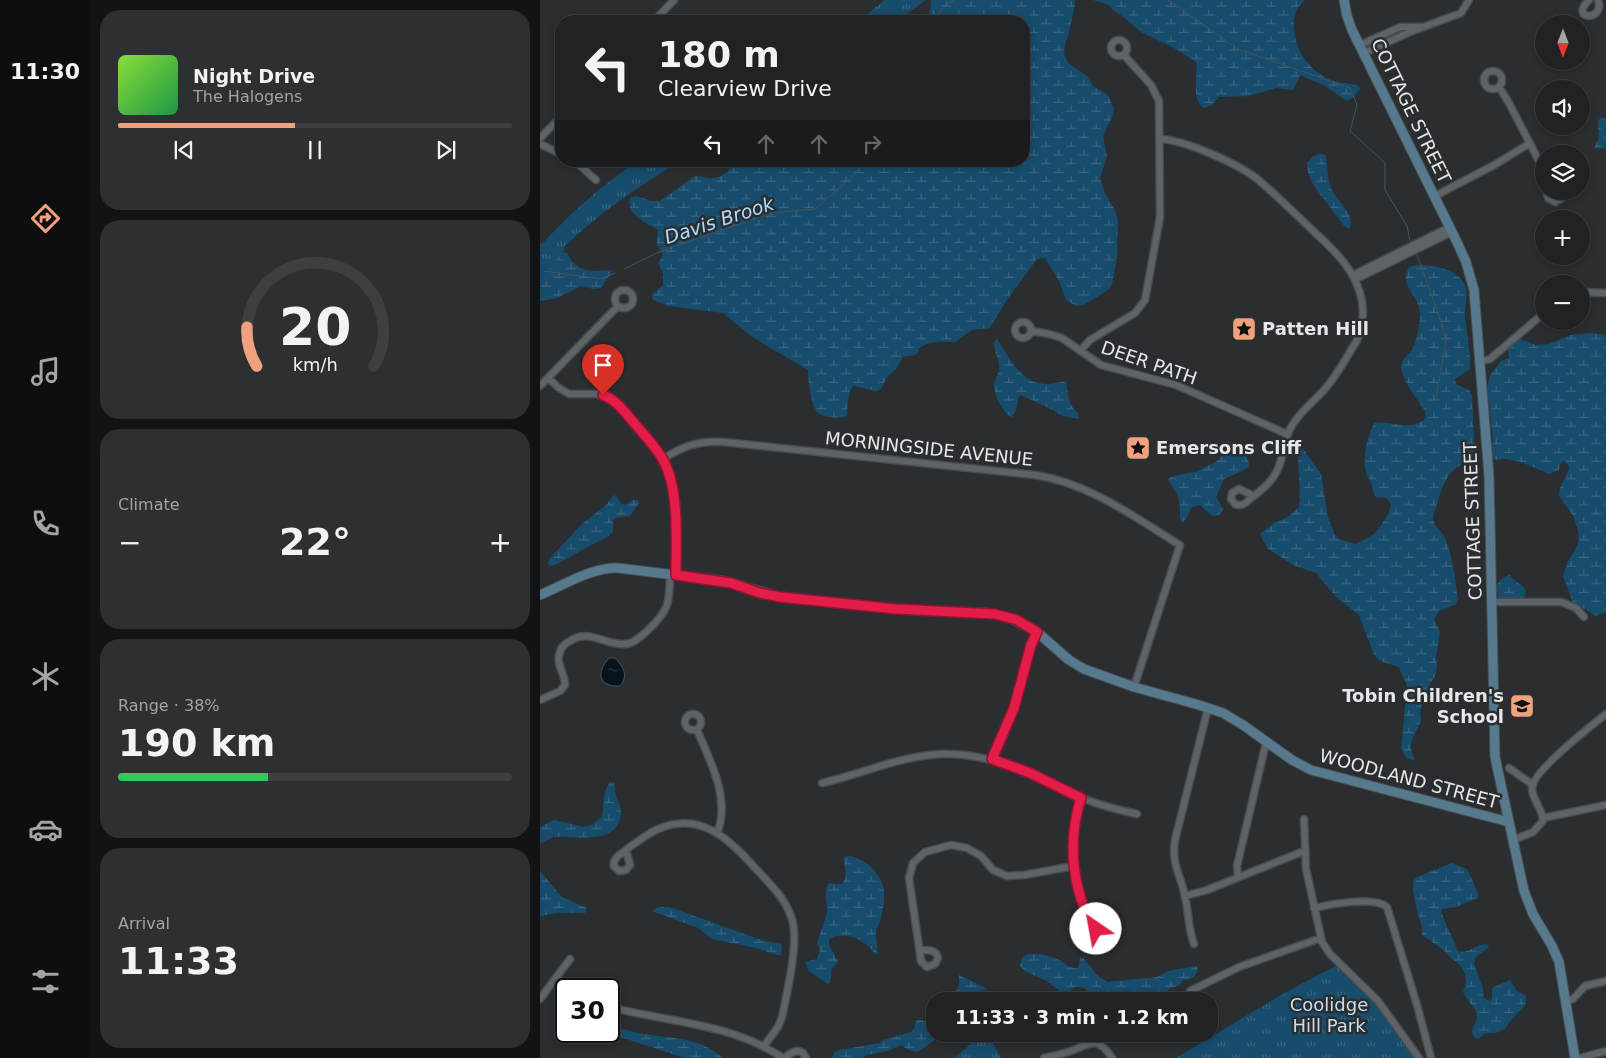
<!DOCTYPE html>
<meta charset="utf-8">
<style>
body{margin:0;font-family:"DejaVu Sans",sans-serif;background:#2d2f32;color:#f1f3f6;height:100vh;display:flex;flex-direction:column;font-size:19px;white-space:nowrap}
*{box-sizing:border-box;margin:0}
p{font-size:16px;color:#a2a4a7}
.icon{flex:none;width:28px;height:28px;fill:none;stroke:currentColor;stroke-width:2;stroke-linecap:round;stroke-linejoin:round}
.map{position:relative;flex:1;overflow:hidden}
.side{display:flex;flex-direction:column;gap:10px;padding:10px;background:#121314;width:450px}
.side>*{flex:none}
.guide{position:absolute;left:15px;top:15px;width:475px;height:152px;border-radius:20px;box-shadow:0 2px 8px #0003,0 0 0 1px #3d3f42;background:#202225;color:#f1f3f6;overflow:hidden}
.needle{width:32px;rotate:180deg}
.buttons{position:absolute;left:995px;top:15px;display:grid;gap:10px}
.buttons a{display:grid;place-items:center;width:55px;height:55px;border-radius:50%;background:#202225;box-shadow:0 2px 8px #0003,0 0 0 1px #3d3f42;font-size:25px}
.speed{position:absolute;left:15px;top:978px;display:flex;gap:10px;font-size:25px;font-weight:700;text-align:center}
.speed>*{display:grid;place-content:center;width:65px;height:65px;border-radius:50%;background:#202225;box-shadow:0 2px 8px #0003,0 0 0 1px #3d3f42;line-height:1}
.speed .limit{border:2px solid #111;border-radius:8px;background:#fff;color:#111}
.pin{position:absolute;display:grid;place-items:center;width:42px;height:42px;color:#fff;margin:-51px -21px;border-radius:50% 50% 50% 0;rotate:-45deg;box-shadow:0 0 5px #0007}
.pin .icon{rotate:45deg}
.me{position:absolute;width:55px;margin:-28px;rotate:327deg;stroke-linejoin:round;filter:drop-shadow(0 0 4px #0008)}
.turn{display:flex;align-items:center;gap:18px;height:105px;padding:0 20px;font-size:22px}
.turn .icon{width:65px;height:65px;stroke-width:2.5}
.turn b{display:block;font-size:35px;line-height:42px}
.lanes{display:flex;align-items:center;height:48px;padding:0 20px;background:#0003;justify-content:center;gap:25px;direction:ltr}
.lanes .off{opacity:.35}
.big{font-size:38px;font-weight:700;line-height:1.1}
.side .widget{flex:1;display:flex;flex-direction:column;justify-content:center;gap:8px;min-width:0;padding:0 18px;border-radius:20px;background:#2d2f32}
.side .dial{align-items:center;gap:0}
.dial svg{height:130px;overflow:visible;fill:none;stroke:#3d3f42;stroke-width:7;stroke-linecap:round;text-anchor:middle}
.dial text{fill:#f1f3f6;stroke:none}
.song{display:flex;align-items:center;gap:15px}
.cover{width:60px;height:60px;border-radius:8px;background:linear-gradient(135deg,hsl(90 70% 55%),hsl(140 70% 35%))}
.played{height:5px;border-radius:2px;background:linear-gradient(90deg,#f1a17c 45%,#3d3f42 45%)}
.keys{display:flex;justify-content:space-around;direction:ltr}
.heat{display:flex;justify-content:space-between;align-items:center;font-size:28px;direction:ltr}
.charge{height:8px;border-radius:4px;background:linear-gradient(90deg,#34c759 38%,#3d3f42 0)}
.trip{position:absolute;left:386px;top:992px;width:292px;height:50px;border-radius:20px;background:#202225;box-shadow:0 2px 8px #0003,0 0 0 1px #3d3f42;font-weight:700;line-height:50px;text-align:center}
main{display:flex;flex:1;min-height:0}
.tab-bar{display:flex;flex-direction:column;width:90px;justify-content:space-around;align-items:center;background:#0d0e0f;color:#a2a4a7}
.tab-bar .icon{width:35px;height:35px}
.tab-bar .on{color:#f1a17c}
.tab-bar b{font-size:22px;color:#f1f3f6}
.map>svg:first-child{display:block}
</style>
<main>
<nav class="tab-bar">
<b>11:30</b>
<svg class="icon on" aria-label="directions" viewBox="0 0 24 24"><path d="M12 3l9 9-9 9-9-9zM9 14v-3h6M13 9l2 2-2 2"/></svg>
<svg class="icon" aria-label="music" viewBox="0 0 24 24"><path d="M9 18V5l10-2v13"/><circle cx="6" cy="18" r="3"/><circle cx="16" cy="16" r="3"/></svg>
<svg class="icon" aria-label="phone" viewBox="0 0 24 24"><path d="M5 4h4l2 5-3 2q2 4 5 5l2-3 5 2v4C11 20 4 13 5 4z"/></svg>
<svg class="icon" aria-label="climate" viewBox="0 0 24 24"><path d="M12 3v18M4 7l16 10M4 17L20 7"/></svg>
<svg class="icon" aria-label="car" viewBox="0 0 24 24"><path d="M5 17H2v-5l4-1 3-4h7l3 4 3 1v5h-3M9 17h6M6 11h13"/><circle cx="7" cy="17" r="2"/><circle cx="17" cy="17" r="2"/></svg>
<svg class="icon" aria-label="filters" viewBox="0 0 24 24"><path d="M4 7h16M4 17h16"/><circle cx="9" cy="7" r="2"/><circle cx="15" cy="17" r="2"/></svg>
</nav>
<section class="side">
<div class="widget">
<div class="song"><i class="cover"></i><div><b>Night Drive</b><p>The Halogens</p></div></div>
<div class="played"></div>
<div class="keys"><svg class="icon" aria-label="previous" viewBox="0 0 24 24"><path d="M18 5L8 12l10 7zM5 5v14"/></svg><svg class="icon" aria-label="pause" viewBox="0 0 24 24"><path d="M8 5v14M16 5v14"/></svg><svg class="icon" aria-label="next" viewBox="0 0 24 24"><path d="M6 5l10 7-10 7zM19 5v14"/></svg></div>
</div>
<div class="widget dial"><svg viewBox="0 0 100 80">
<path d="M14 69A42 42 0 1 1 86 69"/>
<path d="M14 69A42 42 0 0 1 8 45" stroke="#f1a17c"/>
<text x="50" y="56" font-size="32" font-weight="700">20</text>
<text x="50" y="72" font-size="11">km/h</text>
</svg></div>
<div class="widget"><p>Climate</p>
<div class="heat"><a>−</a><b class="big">22°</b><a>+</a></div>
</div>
<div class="widget"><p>Range · 38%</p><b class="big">190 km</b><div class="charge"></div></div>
<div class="widget"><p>Arrival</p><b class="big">11:33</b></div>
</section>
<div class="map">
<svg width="1066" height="1058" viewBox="0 0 1066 1058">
<defs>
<pattern id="wetland-marsh" width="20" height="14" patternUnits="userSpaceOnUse" patternTransform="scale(1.25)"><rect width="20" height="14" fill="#174c6c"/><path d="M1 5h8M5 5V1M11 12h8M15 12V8" fill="none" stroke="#396681"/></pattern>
<pattern id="park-tufts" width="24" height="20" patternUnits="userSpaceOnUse" patternTransform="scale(1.25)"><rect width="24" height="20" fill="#174c6c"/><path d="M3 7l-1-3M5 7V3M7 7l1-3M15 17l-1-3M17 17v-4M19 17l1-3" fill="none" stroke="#396681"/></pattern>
<pattern id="water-ripples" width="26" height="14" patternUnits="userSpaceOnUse" patternTransform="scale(1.25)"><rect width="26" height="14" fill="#07131c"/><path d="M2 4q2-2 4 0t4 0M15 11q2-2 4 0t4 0" fill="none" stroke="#2b353d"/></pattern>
</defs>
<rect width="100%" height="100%" fill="#2a2e31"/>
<path fill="url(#wetland-marsh)" d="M391 0H534L535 5 528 36 525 44 524 54 528 63 547 76 553 86 568 95 574 109 573 115 563 136 567 156 560 178 565 194 574 208 578 220 577 258 572 284 568 290 557 297 543 305 536 306 526 300 520 283 505 258 497 259 466 301 450 328 432 330 415 342C399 342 393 340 379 348L378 352 375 355 363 357 357 368 348 376 341 389 336 391 313 386C307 394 308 406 307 415L305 417C297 418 285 418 278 413 271 407 268 379 268 370L212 337 183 313 129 306 113 300 112 295 123 285V273L118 263C128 250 120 254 117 244 116 240 118 234 118 230 107 223 86 215 90 198L96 196 112 201H120L155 176C161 176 166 179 172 178 182 178 191 170 195 161H484V21H389Z
M553 0H765C762 3 759 6 757 9 755 12 755 17 754 20 752 46 767 70 791 80 800 84 813 82 821 88L814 97 807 101 783 85 760 75 754 89 752 90 736 88 709 96 679 97 672 105 664 108C650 98 659 76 656 62L634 48 601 32 582 16 573 10 569 5Z
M1061 117 1066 119V149L1054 148 1059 138 1058 121Z
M779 154 785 155C789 166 786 179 792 190 798 202 815 214 810 228L808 229C801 224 798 217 793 211 783 196 767 183 767 163L772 157Z
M26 252C29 256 30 259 33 262 44 275 59 270 73 270L61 288 53 289 41 286 17 298 0 301V275L21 253Z
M877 265C893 265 917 268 925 285 929 294 924 309 925 319 927 336 931 352 930 369L915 379 916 384 929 390 932 395 935 458V462C910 462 903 484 897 504 896 509 893 514 893 519 894 527 902 531 905 538 913 557 915 579 918 599L916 604 899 611 894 619 900 632 896 657 897 666 896 674 883 697 880 714 881 721 871 742V750L875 761 867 758 861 749 867 686 859 667 840 661 834 655 819 615 797 598 776 573 753 565 728 549 720 534 735 522 745 519 759 507C762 487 756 468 759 448L764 450 781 474 788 517 795 535 799 539 815 544 822 541 834 534 840 527 849 513 851 503 846 498 836 497C832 492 833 488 831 482 830 480 828 478 827 475 821 461 827 437 834 423 851 420 874 433 886 417L885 411C877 398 863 383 861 367 861 359 869 355 873 348 877 338 880 324 880 314 880 296 858 286 869 267Z
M1050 333 1066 335V612L1055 616 1046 609 1039 608 1033 603 1023 576 1028 561 1035 551 1039 540 1038 531 1034 517 1019 496 1020 488 1028 472 1029 466 1024 461 1020 464 1019 470 1009 474 981 462 965 459 955 460 952 457 951 453 953 439 947 389 950 375 961 361 969 358 968 348 980 339 995 345 1009 344 1030 335Z
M457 339C469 356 481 385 507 384 513 384 520 382 526 381 528 392 528 406 538 413L539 419 523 416 509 408 481 395 479 396 476 410 472 417C464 416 453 393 454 385 454 379 459 375 459 369 460 360 454 351 454 342Z
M696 445H700L709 463V467L702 471 684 479 676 497 683 509C676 525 668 511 660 505 645 507 652 515 643 522L641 521C639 513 641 504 638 497 636 490 630 486 628 479L633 476 655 472 676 462 692 446Z
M75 495 82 504 85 505 93 500H98L99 503 90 516 75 518 73 520V531L70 535 15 565 11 566 8 564 10 558 28 539 42 524 67 504 73 496Z
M970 575C975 583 982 583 986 591L984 598 975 601 959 600C955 587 956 579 970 575Z
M70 782 75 783C73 797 82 804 81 814 77 847 35 835 14 837 10 838 4 842 0 844V827L14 820 44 827 54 824 62 816 65 791Z
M309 856C319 858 324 861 332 868 348 885 345 897 341 918 340 923 336 928 336 932 335 940 339 948 337 955 333 953 333 950 329 947 319 937 301 931 289 940V945L298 962 292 968 290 983 288 984 269 971 265 962 277 959C279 950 282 954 277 944 279 936 287 916 287 910 287 900 283 893 289 883 293 883 299 885 302 883 309 878 303 864 304 857Z
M912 863 927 869 938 893V898L916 907 902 909 901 912 918 951C931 954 934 944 947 944L949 947 935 958 934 964 942 985 944 998 950 1001 952 998V988L970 980 977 991 986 996 985 1006 970 1021 966 1028 956 1033H946L938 1039 934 1037 932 1032C933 1027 935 1024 937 1019 939 1010 926 1000 923 992L926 983 925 973 919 964 912 959 902 949 882 935C883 926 879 919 877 910 874 901 873 891 873 881L877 877Z
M0 871 22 897 47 908 45 913H17L0 916Z
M124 907H130L221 940 241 944 242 947 241 955H237L216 948 172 939 158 928 112 911 116 908Z
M489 954C498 954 506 954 515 958 523 961 529 969 538 968L540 958H543L557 975 567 982 617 977 629 971 655 966 658 967C656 977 653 980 643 980L640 985 629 989 622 997 605 1001H565L558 1000 543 987H535L528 993 521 992 507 981 486 972 480 966C481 959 482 956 489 954Z
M419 975 446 988 448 989 432 993 420 1001H410L419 985Z
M380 1020 395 1024V1034H403L378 1052C372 1052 365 1049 362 1045L348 1051 326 1055 323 1058H292L294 1053 299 1050 340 1043 343 1040 371 1032 374 1029 376 1021Z
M69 1025C82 1029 96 1033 110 1035 138 1039 161 1038 183 1058H145L61 1031H69Z"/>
<path fill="url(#park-tufts)" d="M345 0H386L357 21H318Z
M99 161H140C96 189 60 212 23 248L25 249 9 269 14 273 9 280 3 277 0 280V243L2 244C32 212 62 184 99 161Z
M796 966 834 1000 875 1058H636C689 1027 740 993 796 966Z
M443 1034H448L461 1058H414Z"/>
<path fill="url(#water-ripples)" stroke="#4a535a" d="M69 658H75C83 666 89 676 80 686 58 687 56 673 69 658Z"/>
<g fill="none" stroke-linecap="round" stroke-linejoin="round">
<path stroke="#4a535a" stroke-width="1" d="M628 0 698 49 810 88 817 105 810 131 845 163V190L867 226 870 241
M395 21 403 6 414 0
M877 255 901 321 906 341 896 398
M84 269 119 252 231 213 275 209 311 178 326 161
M4 271 62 279 75 273"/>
<defs>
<path id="street" d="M1049 0C1028 21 1066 21 1058 0
M114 21 134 0
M571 48a8 8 0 1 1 16 0a8 8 0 1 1-16 0Z
M820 45 860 27H880
M824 53 870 32 921 13 929 0
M944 80a9 9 0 1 1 18 0a9 9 0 1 1-18 0Z
M959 87 969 103 1004 171
M0 138 21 117
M620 139C645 140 696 163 716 178 733 192 748 207 764 222 789 247 815 265 822 301 824 316 823 329 816 342 806 358 797 376 784 390 774 401 761 411 753 424 745 435 745 447 741 460 737 477 725 488 711 498 706 503 702 507 695 504L691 499 692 493 699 489 714 496
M0 144 21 154
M35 161 56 180
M1007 191 1008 198 1015 202 1022 198 1023 191
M895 196 956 164 990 143
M813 275 910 227
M816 279 912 232
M75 299a9 9 0 1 1 18 0a9 9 0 1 1-18 0Z
M1041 292 1066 293
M475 330a8 8 0 1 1 16 0a8 8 0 1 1-16 0Z
M491 331 509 334 522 338 561 365 636 385 747 434
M540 351 550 340 595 313 605 300 620 217 619 101 611 85 584 55
M940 362 950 359 1004 313
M8 378 19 388 29 394H58L73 400 119 454 128 472 134 494 136 575
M0 386 78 306
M123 459C143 446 160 440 184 442L495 475C549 483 594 517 640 545L594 687
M953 602H1021L1036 608 1044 617
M0 700 20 691 25 685C25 673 15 664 20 652 21 647 26 643 30 641 49 628 66 646 86 644 94 643 100 637 106 632 128 612 130 604 130 574
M145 722a8 8 0 1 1 16 0a8 8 0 1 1-16 0Z
M157 730C170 760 191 800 177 833
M452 759 474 708 491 645 497 632
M969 768 993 785
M282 783C322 774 360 756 401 754 456 752 493 778 542 798 559 805 578 810 597 814
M541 798C527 842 531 889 554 930
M1003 818 1066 805
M764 819 766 869 782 942 790 954 838 1001 879 1058
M973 840 993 832 1003 821C1003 809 992 800 992 788 992 772 1052 725 1066 714
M86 850 90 865 86 870 79 871 74 866C73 862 75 859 78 856 90 847 102 837 116 830 160 809 190 840 217 870 232 886 248 901 253 923 258 946 247 993 242 1017L238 1027 224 1046
M698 877 697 866 725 747 727 742
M645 896 667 890 764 851
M774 908C790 904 835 896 847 907L877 1005 891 1058
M550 937a8 8 0 1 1 16 0a8 8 0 1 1-16 0Z
M654 944C648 929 649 913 645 897 641 874 631 866 635 840L668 708
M380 950C388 950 396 949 398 958L395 964 387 967 381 961 369 878 373 863 385 852 411 845 427 848 441 856 453 870 467 876 484 875 534 866
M16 978 32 989
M650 991 699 967 781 938
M0 999 30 959
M1026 1001 1033 999 1045 986 1066 981
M69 1007C128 1022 191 1023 243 1058
M244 1058C250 1054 256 1048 263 1053L266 1058
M504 1058C513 1056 522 1054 531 1051 551 1043 558 1036 572 1058
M1040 1058 1066 1051"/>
<path id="secondary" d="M804 0 807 16 812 30 916 240 926 262 934 290 949 476 955 757 984 891 993 914 1012 946 1019 962 1035 1058
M0 595C24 585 52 567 78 568L184 581 240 597 356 609 447 613 470 618 497 632 529 660 544 669 594 687 659 705 683 713 703 725 752 760 771 770 969 822"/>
</defs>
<use href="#street" stroke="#494c4f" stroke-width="9"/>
<use href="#secondary" stroke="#494c4f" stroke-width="11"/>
<use href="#street" stroke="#5e6367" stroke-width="6"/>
<use href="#secondary" stroke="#57798e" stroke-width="9"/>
</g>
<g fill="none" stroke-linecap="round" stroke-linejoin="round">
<defs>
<path id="route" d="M63 395C77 400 86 414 96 425 105 436 115 446 122 458 140 488 136 540 136 575L191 583 220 593 240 597 356 609 455 614 477 620 497 632 491 645 474 708 452 759 490 773 541 798C527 842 532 889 554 930L556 929"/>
</defs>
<use href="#route" stroke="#92132f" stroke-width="12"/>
<use href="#route" stroke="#e11d48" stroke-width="9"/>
</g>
<defs>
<symbol id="sight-square" viewBox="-11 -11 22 22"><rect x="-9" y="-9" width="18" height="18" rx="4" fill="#f1a17c" stroke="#2a2e31"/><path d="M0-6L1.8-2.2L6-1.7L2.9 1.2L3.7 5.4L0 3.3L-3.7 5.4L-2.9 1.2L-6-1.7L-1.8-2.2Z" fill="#111"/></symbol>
<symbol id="school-square" viewBox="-11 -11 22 22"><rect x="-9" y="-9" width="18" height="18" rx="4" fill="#f1a17c" stroke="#2a2e31"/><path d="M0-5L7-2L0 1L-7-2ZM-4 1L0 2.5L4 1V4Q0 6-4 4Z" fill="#111"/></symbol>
</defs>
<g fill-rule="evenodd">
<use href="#sight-square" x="690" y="315" width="28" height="28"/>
<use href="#sight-square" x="584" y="434" width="28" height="28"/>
<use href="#school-square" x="968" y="692" width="28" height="28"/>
</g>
<g text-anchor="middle" stroke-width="5" stroke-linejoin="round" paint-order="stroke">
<g font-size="18" fill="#e5e7ea" stroke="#2a2e31">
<text transform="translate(871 111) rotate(64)" y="6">COTTAGE STREET</text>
<text transform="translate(609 363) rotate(19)" y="6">DEER PATH</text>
<text transform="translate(389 449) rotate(6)" y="6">MORNINGSIDE AVENUE</text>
<text transform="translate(933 521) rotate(-92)" y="6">COTTAGE STREET</text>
<text transform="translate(869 779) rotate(15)" y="6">WOODLAND STREET</text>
</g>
<g font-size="18" font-weight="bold" fill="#e5e7ea" stroke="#2a2e31" text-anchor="start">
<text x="722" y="335">Patten Hill</text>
<text x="616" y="454">Emersons Cliff</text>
<text x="964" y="702" text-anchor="end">Tobin Children's<tspan x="964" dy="21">School</tspan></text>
</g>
<g font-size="18" fill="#c8deed" stroke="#2a2e31">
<text x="789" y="1011">Coolidge<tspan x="789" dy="21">Hill Park</tspan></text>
</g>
<g font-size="19" font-style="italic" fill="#afdbfa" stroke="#2a2e31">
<text transform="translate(179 220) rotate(-18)" y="7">Davis Brook</text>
</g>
</g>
</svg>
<div class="buttons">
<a><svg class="needle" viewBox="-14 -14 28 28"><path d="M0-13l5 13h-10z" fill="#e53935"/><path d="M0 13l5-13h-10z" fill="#a2a4a7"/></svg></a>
<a><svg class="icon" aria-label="sound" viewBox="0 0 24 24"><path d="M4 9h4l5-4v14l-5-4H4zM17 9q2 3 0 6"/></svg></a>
<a><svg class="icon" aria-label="layers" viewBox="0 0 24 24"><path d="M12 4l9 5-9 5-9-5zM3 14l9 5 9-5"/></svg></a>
<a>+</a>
<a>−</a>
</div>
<div class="speed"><div class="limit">30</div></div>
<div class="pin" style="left:63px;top:395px;background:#d93025"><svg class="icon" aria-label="arrive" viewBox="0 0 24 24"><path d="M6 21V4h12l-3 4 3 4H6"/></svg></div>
<svg class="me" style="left:556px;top:929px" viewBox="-20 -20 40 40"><circle r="19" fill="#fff"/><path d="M0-13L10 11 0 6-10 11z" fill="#e11d48"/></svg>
<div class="trip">11:33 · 3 min · 1.2 km</div>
<div class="guide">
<div class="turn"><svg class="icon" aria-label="left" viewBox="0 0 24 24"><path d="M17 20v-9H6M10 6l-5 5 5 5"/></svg><div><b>180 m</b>Clearview Drive</div></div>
<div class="lanes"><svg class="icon" aria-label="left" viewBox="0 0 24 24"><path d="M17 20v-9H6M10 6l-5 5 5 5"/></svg><svg class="icon off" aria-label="ahead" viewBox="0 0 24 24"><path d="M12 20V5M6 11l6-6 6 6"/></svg><svg class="icon off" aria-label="ahead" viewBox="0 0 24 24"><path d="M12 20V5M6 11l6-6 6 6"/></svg><svg class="icon off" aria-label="right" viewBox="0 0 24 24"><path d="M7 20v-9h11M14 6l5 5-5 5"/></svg></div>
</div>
</div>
</main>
